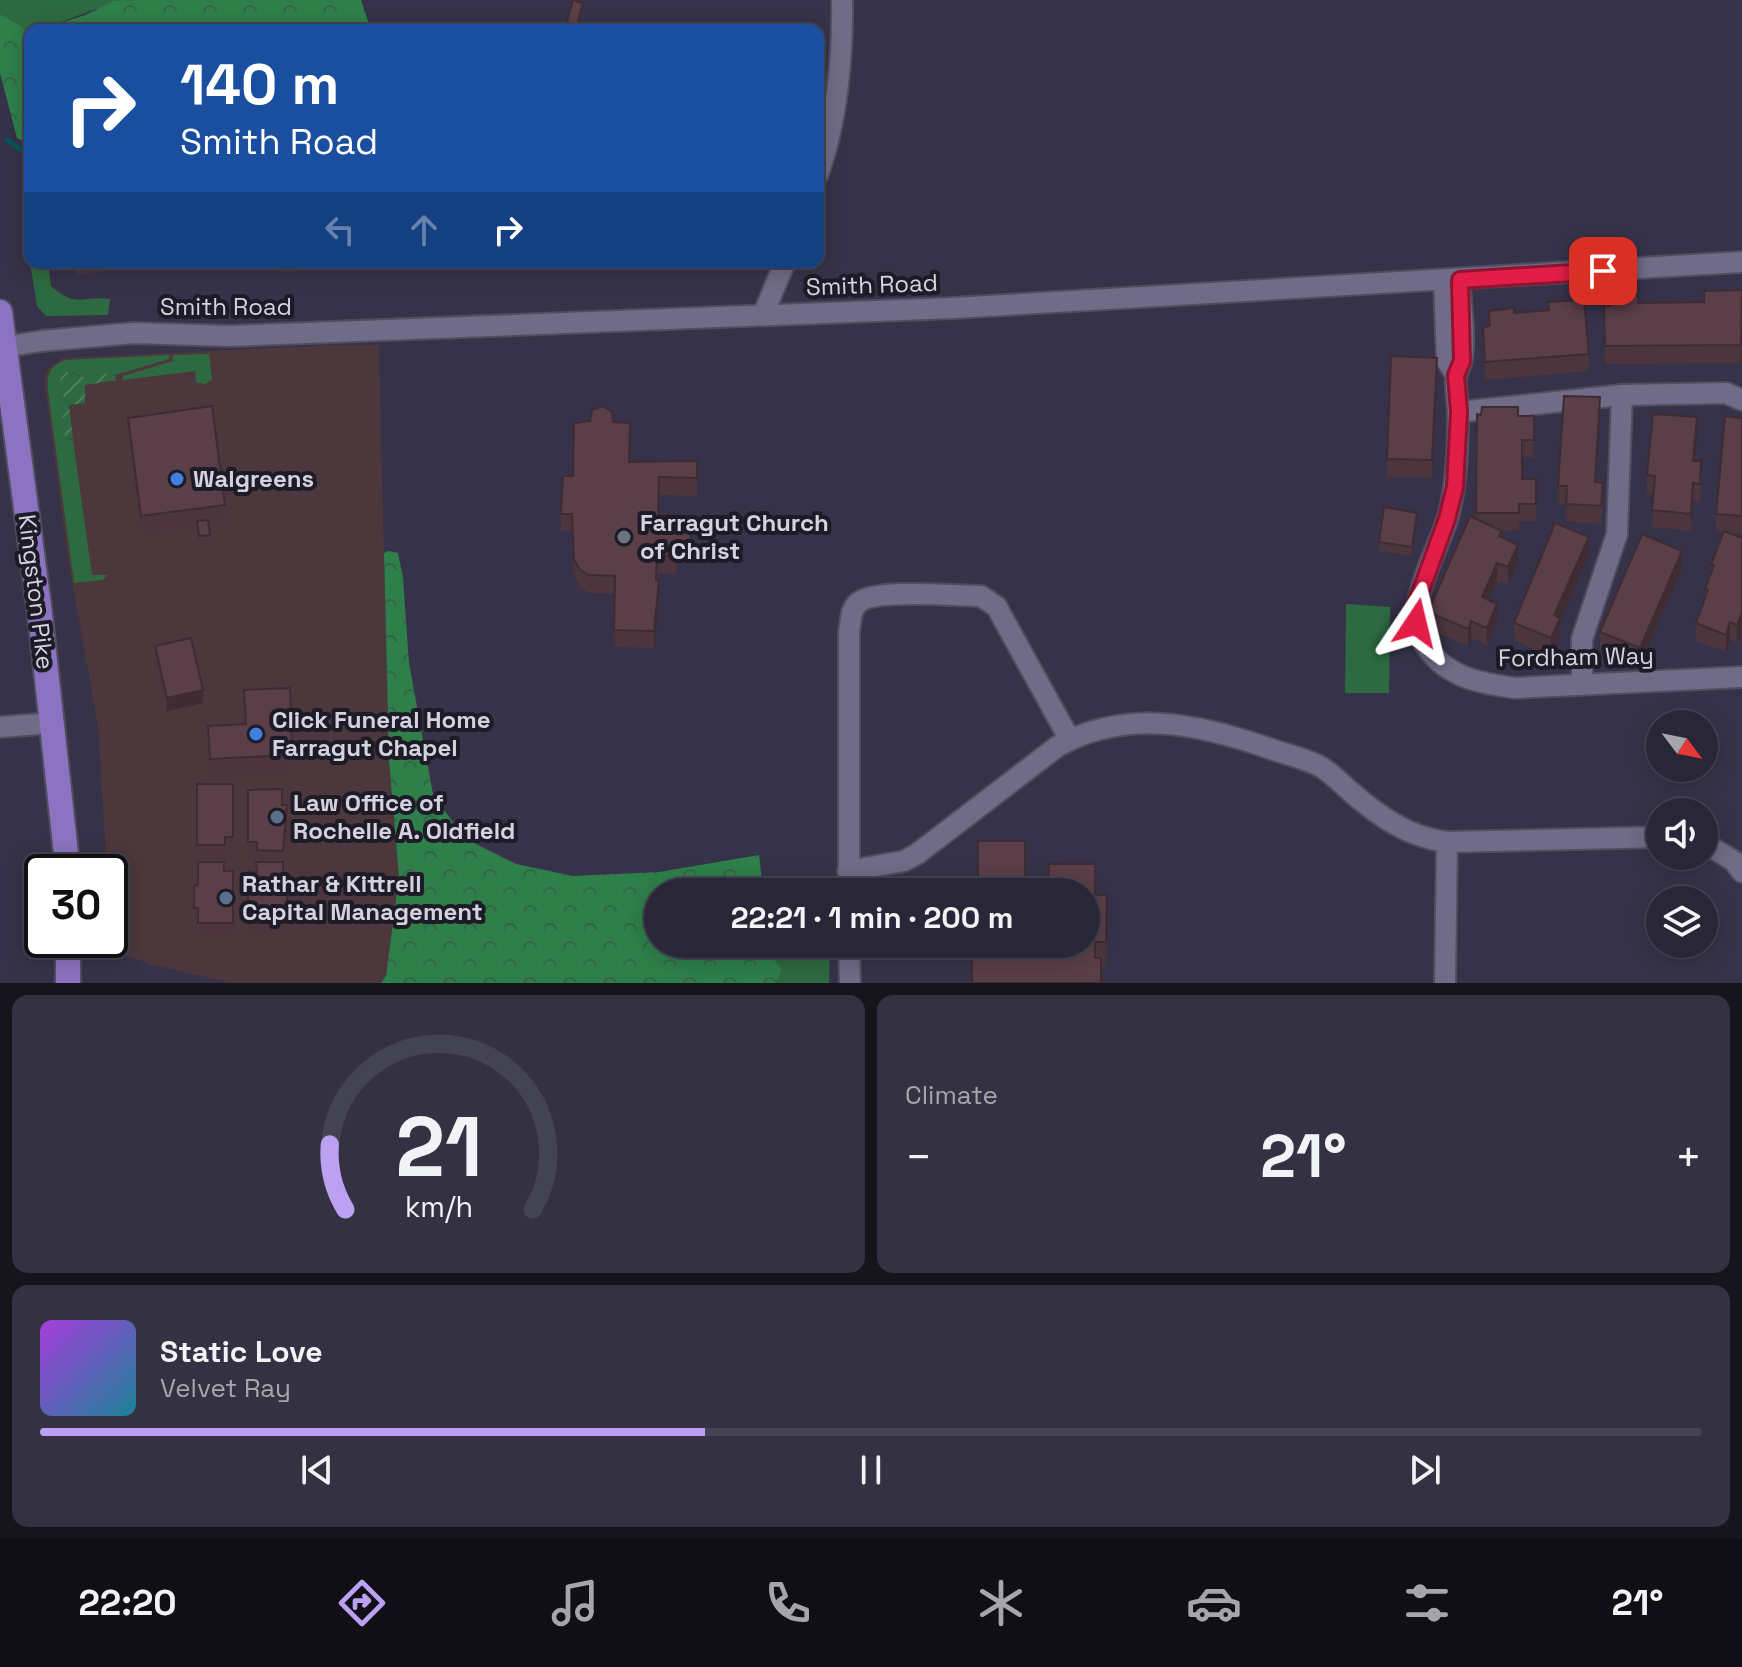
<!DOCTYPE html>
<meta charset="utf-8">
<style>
body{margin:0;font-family:"Space Grotesk",sans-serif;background:#343242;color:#f1f3f6;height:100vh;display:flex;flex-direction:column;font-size:30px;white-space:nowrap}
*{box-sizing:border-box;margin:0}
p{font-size:26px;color:#a5a5ad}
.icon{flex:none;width:44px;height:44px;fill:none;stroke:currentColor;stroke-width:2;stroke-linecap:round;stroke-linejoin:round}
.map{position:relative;height:983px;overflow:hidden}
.panel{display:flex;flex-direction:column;gap:12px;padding:12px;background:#16151e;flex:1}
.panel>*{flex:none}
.banner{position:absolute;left:24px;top:24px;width:800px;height:244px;border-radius:16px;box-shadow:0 4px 20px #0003,0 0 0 2px #444352;background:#1a4fa0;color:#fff;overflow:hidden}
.needle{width:52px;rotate:122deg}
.fabs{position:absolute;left:1646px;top:710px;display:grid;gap:16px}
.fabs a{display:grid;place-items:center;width:72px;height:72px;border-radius:50%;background:#282637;box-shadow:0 4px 20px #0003,0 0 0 2px #444352;font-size:40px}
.speed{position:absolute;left:24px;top:854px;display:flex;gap:16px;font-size:40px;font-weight:700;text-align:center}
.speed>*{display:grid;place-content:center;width:104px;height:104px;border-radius:50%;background:#282637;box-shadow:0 4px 20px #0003,0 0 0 2px #444352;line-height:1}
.speed .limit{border:4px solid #111;border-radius:12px;background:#fff;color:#111}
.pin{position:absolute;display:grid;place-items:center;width:68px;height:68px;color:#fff;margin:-34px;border-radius:16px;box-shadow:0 4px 12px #0006}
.me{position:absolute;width:88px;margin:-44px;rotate:10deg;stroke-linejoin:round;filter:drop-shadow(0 0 6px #0008)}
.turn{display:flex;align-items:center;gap:28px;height:168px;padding:0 24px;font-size:36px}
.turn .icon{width:104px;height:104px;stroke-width:2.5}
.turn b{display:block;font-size:56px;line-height:68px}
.lanes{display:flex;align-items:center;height:76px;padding:0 24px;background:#0003;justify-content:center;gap:40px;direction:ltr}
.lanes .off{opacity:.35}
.big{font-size:60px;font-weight:800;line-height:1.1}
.panel .card{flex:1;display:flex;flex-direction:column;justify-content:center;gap:12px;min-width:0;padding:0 28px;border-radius:16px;background:#343242}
.panel .dial{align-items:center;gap:0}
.dial svg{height:208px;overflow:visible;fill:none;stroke:#444352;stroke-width:7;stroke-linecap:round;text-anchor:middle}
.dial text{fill:#f1f3f6;stroke:none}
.song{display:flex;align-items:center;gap:24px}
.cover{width:96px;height:96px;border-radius:12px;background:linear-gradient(135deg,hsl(280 70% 55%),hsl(190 70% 35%))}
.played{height:8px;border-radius:4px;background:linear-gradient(90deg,#bca0f2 40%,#444352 40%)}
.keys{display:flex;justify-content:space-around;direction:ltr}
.heat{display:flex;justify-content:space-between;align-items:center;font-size:44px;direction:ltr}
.panel .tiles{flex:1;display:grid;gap:12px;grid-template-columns:1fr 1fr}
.card:last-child{grid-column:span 2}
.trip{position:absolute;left:644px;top:878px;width:456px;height:80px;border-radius:40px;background:#282637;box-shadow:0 4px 20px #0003,0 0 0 2px #444352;font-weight:800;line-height:80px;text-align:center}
.tab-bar{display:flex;height:128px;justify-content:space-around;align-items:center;background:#100f16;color:#a5a5ad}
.tab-bar .icon{width:56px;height:56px}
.tab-bar .selected{color:#bca0f2}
.tab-bar b{font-size:36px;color:#f1f3f6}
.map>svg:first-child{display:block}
</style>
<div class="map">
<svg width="1742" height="983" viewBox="0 0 1742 983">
<defs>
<pattern id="forest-crowns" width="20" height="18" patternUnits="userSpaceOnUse" patternTransform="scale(2)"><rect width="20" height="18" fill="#2e7f4a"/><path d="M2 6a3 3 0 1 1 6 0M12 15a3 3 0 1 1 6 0" fill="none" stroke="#356547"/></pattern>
<pattern id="garden-furrows" width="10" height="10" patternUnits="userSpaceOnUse" patternTransform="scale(2)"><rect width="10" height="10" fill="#2d6a41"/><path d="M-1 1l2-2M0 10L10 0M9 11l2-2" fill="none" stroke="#4b7e5c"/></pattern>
</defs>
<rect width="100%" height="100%" fill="#363249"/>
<path fill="#4b373c" d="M333 345H379L389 760 399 877 386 976 381 983H232L149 964 115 951 103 943 110 940V872H107L98 727 68 559 45 386 46 371 62 358Z"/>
<path fill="#2d6a41" d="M0 0H137C100 2 65 25 30 31L0 14Z
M30 262H48L51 286C77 309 82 295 110 299L108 315 46 316 37 306Z
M209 354 212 380 205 384 196 382 195 371 123 380V376L173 361V355Z
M169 355V359L115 375 116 381H111L108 373 83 377 73 373 62 374 57 388 66 400 68 439 73 440 92 575H107L103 580 74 583 48 392C47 376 48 367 65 360Z
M1346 604 1390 607 1389 693H1345Z
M763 944H830L829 983H776L782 970Z"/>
<path fill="url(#forest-crowns)" d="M137 0H361L371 30H40L85 15 113 1Z
M0 14 30 31V144L17 138 0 73Z
M389 551 398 553 403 578 409 663 433 794 464 838 516 864 573 876 659 872 759 855 762 880 760 892H658V944H763L782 970 776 983H381L386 976 399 877 389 760 384 553Z"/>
<path fill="url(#garden-furrows)" d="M65 371 83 377 108 373 111 381 85 385V403L69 405 73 440 65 436 62 412 66 400 57 388 62 374Z"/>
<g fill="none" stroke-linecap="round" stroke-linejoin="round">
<path stroke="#06555b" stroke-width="5" d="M7 140 23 151"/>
<defs>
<path id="minor" d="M818 174C837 122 843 55 842 0
M1444 280 1447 361 1456 375
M1460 280C1460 305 1466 334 1462 359 1461 365 1457 371 1456 377 1455 389 1458 401 1458 413 1458 448 1457 484 1448 517 1438 551 1404 605 1422 639 1441 676 1477 683 1515 688L1742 677
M763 315 785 262
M4 347 41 341 134 333 229 336 953 308 1742 262
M1459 412 1622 395 1726 393 1742 400
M1582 685V639L1617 534 1622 395
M0 727 52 723
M1704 843 1734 861 1742 872
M848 871 904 861 917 854 1058 746C1128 708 1200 724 1271 749 1288 755 1308 759 1323 768 1333 775 1342 784 1351 792 1380 817 1408 837 1447 842L1660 837
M849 892V632C851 622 850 610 858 603 874 588 956 596 981 596L997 607 1001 615 1070 740
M849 944 850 983
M1445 983 1447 842"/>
<path id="major" d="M0 312 39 606 68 872
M68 983V940"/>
</defs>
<use href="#minor" stroke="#514d61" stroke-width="24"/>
<use href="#major" stroke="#514d61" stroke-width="28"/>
<use href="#minor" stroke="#706b86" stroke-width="20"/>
<use href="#major" stroke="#8b73c1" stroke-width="24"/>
</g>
<path fill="#4d353e" d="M583 7 577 29 567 26V22Z
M75 262H118V269L77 275Z
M158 262H180L159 265Z
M277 262H302V270L278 273Z
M1742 290 1741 363 1605 364 1604 306 1638 303 1704 302Z
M1548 302 1589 354V371L1485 380 1483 327 1489 326V311L1514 313 1548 310Z
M1437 375 1432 478 1387 477V459Z
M1477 414 1534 416V457H1522V479H1536V521L1519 522V530L1502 531V537L1518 562 1508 584 1497 581 1488 600 1497 622 1487 645 1471 638 1468 646 1428 629V612L1476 519Z
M1600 415 1596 482 1603 500 1601 524 1566 521V504H1558V486Z
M128 418 225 505V522L209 524 210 540 199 541 197 526 141 534 128 435Z
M1742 418V534L1727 533 1742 538V630L1737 643 1730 640 1726 652 1696 641V623L1705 600V589L1711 572V565L1723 532H1716V514Z
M613 422 629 462 697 461V496L659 495 658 515 676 524 691 554 688 561 676 565V574L657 573 659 597 654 648 614 647 615 594 589 593 580 587 574 576 572 531H561V514L573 476Z
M1697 434 1694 461 1701 478 1700 502 1693 500 1691 531 1652 527 1654 493H1647V475Z
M1417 522 1412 556 1379 551V542Z
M1589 554 1560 621V635L1551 656 1514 641V623Z
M1682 568 1640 666 1600 649V632Z
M155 646 203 703 167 711 155 659Z
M244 690 292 755V773L210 777 208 726 245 724Z
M197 784H233V850H225V858L197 859Z
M248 790 282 805 287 819 283 865V885H287V922H283V936H248V871L257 872V856L248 855Z
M224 871H233V936H198V922H194V908L198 885Z
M1025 883 1095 895H1107L1106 967 978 959V954H945V944H1086Z"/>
<path fill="#3f2b32" d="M1437 358V375L1432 478V460Z
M1600 397V415L1595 500V482Z
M1697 417V434L1693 479V461Z
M1693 483V500L1691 531V514Z
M1417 513V522L1412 556V547Z
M691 537V554L688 561 676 565V547Z
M1589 537V554L1560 621V635L1551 656V638L1554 615Z
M1518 545V562L1508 584V567Z
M1682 551V568L1640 666V648Z
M1497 563V581L1482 615V597Z
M659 580V597L654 648V631Z
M1497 604V622L1487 645V628Z
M1742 612V630L1737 643V625Z
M1471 621V638L1468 646V629Z
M1730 622V640L1726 652V635Z
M203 690V703L167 711V698Z"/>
<path fill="#5a3e48" stroke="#3f2b32" stroke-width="2" d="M573 0 583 3 577 25 567 22Z
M1742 290 1741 345 1605 346 1604 306H1610V295H1638V303L1704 302V291Z
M1584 300 1589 354 1485 362 1483 327 1490 326 1489 311 1514 308V313L1549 310 1548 302Z
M1391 356 1437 358 1432 460 1387 459Z
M1564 396 1600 397 1595 482 1603 483 1601 506 1566 504 1567 486H1558Z
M212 406 225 505 141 516 128 418Z
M603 406 612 412 613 422 630 423 629 462 697 461V478L659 477 658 515H676V524L687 526 691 537 688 544 676 547V556H657L656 580H659L654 631 614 630 615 576 589 575 580 570 574 559 572 514H561L563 476H573L574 423 590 421 592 410Z
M1482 407H1518V416H1534V440H1522V479H1536V504H1519V513H1476L1477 414 1481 415Z
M1653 414 1697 417 1693 461H1701L1700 484 1693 483 1691 514 1652 510 1655 476 1647 475Z
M1725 416 1742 418V516L1716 514Z
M1384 507 1417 513 1412 547 1379 542Z
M1470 516 1502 531 1499 536 1518 545 1508 567 1497 563 1482 597 1497 604 1487 628 1471 621 1468 629 1428 612Z
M208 520 210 535 199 536 197 521Z
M1555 523 1589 537 1554 615 1560 618 1551 638 1514 623Z
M1724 531 1742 538V612L1737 625 1730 622 1726 635 1696 623 1708 590 1705 589 1714 565H1711Z
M1642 534 1682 551 1640 648 1600 632Z
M191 638 203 690 167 698 155 646Z
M290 688 292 755 210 759 208 726 246 724 244 690Z
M197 784H233V837H225V845H197Z
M282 789V805H287L283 851 257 850V842H248V790Z
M978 841H1025V883H1048L1049 864H1095V895H1107L1106 942H1095V958H1101V983H972V959H978V944H1086V892H945V883H978Z
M198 862H224V871H233V923H198V908H194V886L198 885Z
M256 862H283V885H287V908H283V923H248V871L257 872Z"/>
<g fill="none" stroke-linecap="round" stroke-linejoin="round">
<defs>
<path id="route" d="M1416 623V604L1447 519 1455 487 1459 412 1456 375 1462 361 1460 280 1603 271"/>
</defs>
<use href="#route" stroke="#92132f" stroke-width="20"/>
<use href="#route" stroke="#e11d48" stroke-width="14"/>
</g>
<g fill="#3f7fe0" stroke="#1d1b26" stroke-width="3">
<circle cx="177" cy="479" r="8"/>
<circle cx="256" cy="734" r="8"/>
</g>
<circle fill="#6b7280" stroke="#1d1b26" stroke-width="3" cx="624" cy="537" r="8"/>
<g fill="#5c6f8a" stroke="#1d1b26" stroke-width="3">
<circle cx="277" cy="817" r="8"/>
<circle cx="226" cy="898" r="8"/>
</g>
<g text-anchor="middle" stroke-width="8" stroke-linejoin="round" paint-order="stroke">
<g font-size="24" fill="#d4d2e0" stroke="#1d1b26">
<text transform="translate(872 285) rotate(-2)" y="8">Smith Road</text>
<text x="226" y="315">Smith Road</text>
<text transform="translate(36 592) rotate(83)" y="8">Kingston Pike</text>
<text transform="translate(1576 657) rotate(-1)" y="8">Fordham Way</text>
</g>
<g font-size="24" font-weight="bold" fill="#d4d2e0" stroke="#1d1b26" text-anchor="start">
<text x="193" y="487">Walgreens</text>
<text x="640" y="531">Farragut Church<tspan x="640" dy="28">of Christ</tspan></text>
<text x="272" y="728">Click Funeral Home<tspan x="272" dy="28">Farragut Chapel</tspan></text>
<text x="293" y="811">Law Office of<tspan x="293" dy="28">Rochelle A. Oldfield</tspan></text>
<text x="242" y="892">Rathar &amp; Kittrell<tspan x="242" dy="28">Capital Management</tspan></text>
</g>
</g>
</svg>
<div class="fabs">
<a><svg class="needle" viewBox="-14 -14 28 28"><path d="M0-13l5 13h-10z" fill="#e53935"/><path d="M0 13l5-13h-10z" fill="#a5a5ad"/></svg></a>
<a><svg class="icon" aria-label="sound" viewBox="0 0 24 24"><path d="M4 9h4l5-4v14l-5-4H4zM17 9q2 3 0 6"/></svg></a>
<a><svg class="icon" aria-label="layers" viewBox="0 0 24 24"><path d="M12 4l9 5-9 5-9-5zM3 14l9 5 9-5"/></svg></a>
</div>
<div class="speed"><div class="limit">30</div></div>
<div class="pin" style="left:1603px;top:271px;background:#d93025"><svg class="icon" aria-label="arrive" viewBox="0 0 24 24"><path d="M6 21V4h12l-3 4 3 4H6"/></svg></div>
<svg class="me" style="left:1416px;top:623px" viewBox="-20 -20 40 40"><path d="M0-17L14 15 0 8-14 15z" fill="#e11d48" stroke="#fff" stroke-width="4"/></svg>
<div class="trip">22:21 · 1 min · 200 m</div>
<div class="banner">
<div class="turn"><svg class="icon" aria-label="right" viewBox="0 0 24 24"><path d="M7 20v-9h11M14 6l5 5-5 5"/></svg><div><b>140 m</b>Smith Road</div></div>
<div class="lanes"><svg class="icon off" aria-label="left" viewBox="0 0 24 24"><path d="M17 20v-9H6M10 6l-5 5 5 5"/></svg><svg class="icon off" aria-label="ahead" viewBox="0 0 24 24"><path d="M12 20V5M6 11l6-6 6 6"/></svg><svg class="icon" aria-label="right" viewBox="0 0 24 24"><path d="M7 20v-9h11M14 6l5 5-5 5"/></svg></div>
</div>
</div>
<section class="panel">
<div class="tiles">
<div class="card dial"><svg viewBox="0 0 100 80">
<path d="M14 69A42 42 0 1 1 86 69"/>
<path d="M14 69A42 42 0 0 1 8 44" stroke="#bca0f2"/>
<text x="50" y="56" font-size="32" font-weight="700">21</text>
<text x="50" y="72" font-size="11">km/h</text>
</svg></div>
<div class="card"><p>Climate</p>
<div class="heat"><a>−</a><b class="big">21°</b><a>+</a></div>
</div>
<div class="card">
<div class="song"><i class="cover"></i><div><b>Static Love</b><p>Velvet Ray</p></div></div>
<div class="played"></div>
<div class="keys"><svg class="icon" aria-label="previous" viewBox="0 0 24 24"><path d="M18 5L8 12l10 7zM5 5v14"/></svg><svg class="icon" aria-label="pause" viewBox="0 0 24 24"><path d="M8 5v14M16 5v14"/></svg><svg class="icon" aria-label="next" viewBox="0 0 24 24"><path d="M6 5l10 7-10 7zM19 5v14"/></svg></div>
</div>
</div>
</section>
<nav class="tab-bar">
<b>22:20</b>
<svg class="icon selected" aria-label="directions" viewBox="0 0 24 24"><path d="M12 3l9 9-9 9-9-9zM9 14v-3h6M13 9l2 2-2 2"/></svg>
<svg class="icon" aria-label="music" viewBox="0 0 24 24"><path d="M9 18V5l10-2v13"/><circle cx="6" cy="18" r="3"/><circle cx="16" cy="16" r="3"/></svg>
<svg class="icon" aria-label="phone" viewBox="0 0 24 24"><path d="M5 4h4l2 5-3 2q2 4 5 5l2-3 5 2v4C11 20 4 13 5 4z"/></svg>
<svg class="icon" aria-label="climate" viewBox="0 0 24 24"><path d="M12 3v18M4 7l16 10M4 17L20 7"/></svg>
<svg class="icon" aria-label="car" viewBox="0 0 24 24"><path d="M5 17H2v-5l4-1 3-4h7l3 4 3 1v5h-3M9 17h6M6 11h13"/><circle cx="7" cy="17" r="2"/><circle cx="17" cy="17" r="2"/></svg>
<svg class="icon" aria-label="filters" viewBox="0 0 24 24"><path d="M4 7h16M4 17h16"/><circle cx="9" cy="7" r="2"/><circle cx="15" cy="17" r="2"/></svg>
<b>21°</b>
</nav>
